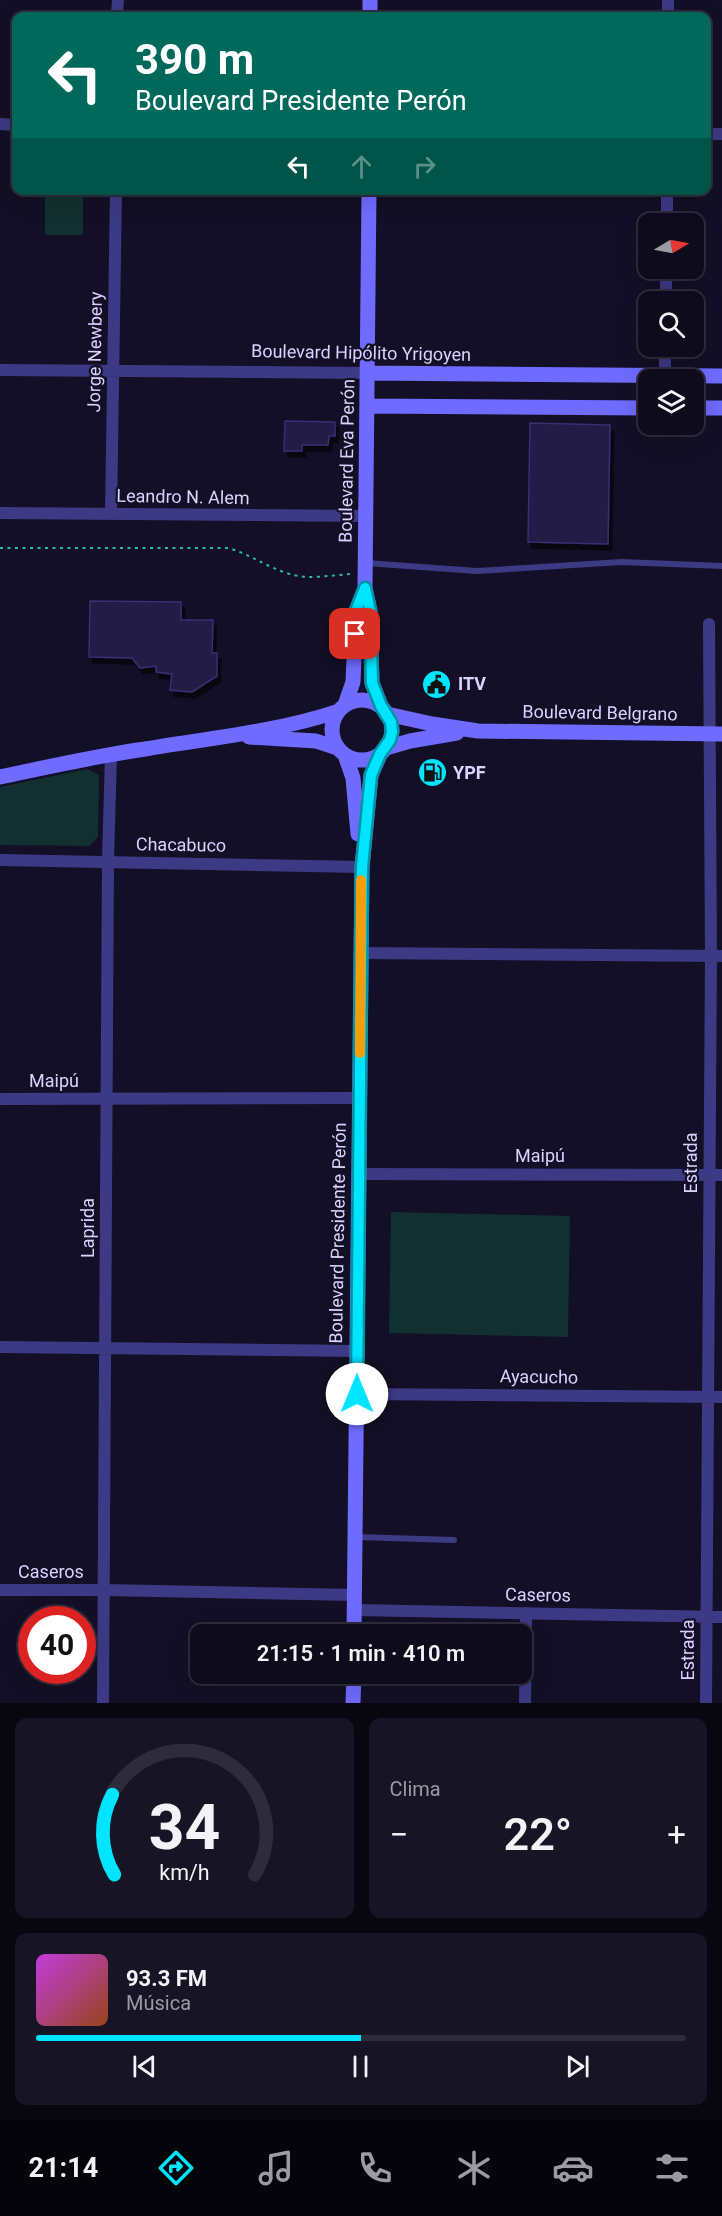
<!DOCTYPE html>
<html lang="es">
<meta charset="utf-8">
<style>
body{margin:0;font-family:Roboto,sans-serif;background:#171425;color:#f1f3f6;height:100vh;display:flex;flex-direction:column;font-size:22px;white-space:nowrap}
*{box-sizing:border-box;margin:0}
p{font-size:20px;color:#9b9ba3}
.icon{flex:none;width:33px;height:33px;fill:none;stroke:currentColor;stroke-width:2;stroke-linecap:round;stroke-linejoin:round}
.map{position:relative;height:1703px;overflow:hidden}
.drawer{display:flex;flex-direction:column;gap:15px;padding:15px;background:#08060f;flex:1}
.drawer>*{flex:none}
.top-card{position:absolute;left:12px;top:12px;width:699px;height:183px;border-radius:12px;box-shadow:0 6px 24px #0002,0 0 0 2px #2e2b3b;background:#00695c;color:#fff;overflow:hidden}
.needle{width:39px;rotate:80deg}
.buttons{position:absolute;left:638px;top:213px;display:grid;gap:12px}
.buttons a{display:grid;place-items:center;width:66px;height:66px;border-radius:12px;background:#0e0b1c;box-shadow:0 6px 24px #0002,0 0 0 2px #2e2b3b;font-size:30px}
.speed{position:absolute;left:18px;top:1606px;display:flex;gap:12px;font-size:30px;font-weight:700;text-align:center}
.speed>*{display:grid;place-content:center;width:78px;height:78px;border-radius:50%;background:#0e0b1c;box-shadow:0 6px 24px #0002,0 0 0 2px #2e2b3b;line-height:1}
.speed .limit{border:9px solid #d22;background:#fff;color:#111}
.pin{position:absolute;display:grid;place-items:center;width:51px;height:51px;color:#fff;margin:-26px;border-radius:12px;box-shadow:0 3px 9px #0006}
.me{position:absolute;width:66px;margin:-33px;rotate:0deg;stroke-linejoin:round;filter:drop-shadow(0 0 4px #0008)}
.turn{display:flex;align-items:center;gap:21px;height:126px;padding:0 24px;font-size:27px}
.turn .icon{width:78px;height:78px;stroke-width:2.5}
.turn b{display:block;font-size:42px;line-height:51px}
.lanes{display:flex;align-items:center;height:57px;padding:0 24px;background:#0003;justify-content:center;gap:30px;direction:ltr}
.lanes .off{opacity:.35}
.big{font-size:45px;font-weight:600;line-height:1.1}
.drawer .tile{flex:1;display:flex;flex-direction:column;justify-content:center;gap:9px;min-width:0;padding:0 21px;border-radius:12px;background:#171425}
.drawer .dial{align-items:center;gap:0}
.dial svg{height:156px;overflow:visible;fill:none;stroke:#2e2b3b;stroke-width:7;stroke-linecap:round;text-anchor:middle}
.dial text{fill:#f1f3f6;stroke:none}
.song{display:flex;align-items:center;gap:18px}
.cover{width:72px;height:72px;border-radius:9px;background:linear-gradient(135deg,hsl(290 70% 55%),hsl(20 70% 35%))}
.played{height:6px;border-radius:3px;background:linear-gradient(90deg,#00e5ff 50%,#2e2b3b 50%)}
.keys{display:flex;justify-content:space-around;direction:ltr}
.heat{display:flex;justify-content:space-between;align-items:center;font-size:33px;direction:ltr}
.drawer .tiles{flex:1;display:grid;gap:15px;grid-template-columns:1fr 1fr}
.tile:last-child{grid-column:span 2}
.trip{position:absolute;left:190px;top:1624px;width:342px;height:60px;border-radius:12px;background:#0e0b1c;box-shadow:0 6px 24px #0002,0 0 0 2px #2e2b3b;font-weight:600;line-height:60px;text-align:center}
.dock{display:flex;height:96px;justify-content:space-around;align-items:center;background:#06040b;color:#9b9ba3}
.dock .icon{width:42px;height:42px}
.dock .selected{color:#00e5ff}
.dock b{font-size:27px;color:#f1f3f6}
.map>svg:first-child{display:block}
</style>
<div class="map">
<svg width="722" height="1703" viewBox="0 0 722 1703">
<defs>
<filter id="shadow"><feDropShadow dx="3.5" dy="6" stdDeviation="0" flood-color="#0009"/></filter>
</defs>
<rect width="100%" height="100%" fill="#130f26"/>
<path fill="#12302f" d="M45 191H83V235H45Z
M87 769 99 775 98 837 90 846 0 845V787Z
M391 1212 570 1216 568 1337 389 1333Z"/>
<path fill="#241b47" stroke="#3b2d73" stroke-width="1.5" filter="url(#shadow)" d="M285 421 335 422V436H329L328 445H302V451H284Z
M530 423 610 425 608 544 528 542Z
M90 601 181 602V620H213L212 653H217V676L192 692 170 690 172 674 156 672V666L140 668 132 658 89 657Z"/>
<g fill="none" stroke-linecap="round" stroke-linejoin="round">
<path stroke="#2fb8b0" stroke-width="2" stroke-dasharray="3 4.5" stroke-linecap="butt" d="M0 548H228C250 554 268 568 290 574 308 580 332 575 351 574"/>
<path stroke="#3d3a85" stroke-width="6" d="M366 563 477 571 622 562 722 566
M356 1537 454 1540"/>
<path stroke="#3d3a85" stroke-width="12" d="M117 16 118 0
M668 16V0
M0 124 16 125
M706 134H722
M667 224V190
M666 302V268
M0 370 368 373
M665 380V346
M0 513 365 516
M111 514 116 190
M0 860 362 867
M361 953 722 956
M0 1099 359 1098
M358 1174 722 1175
M0 1347 357 1351
M357 1394 722 1397
M0 1590H104L355 1595
M354 1610 722 1617
M103 1703 108 861 111 754
M525 1703 526 1613
M706 1703 711 956 709 624"/>
<path stroke="#6f6bff" stroke-width="15" d="M370 16V0
M369 190 365 588 370 611 372 683 381 706
M368 373 722 376
M367 406 648 408
M693 408H722
M332 730a30 30 0 1 1 60 0a30 30 0 1 1-60 0Z
M345 705 353 682 356 611 365 588
M387 714 432 724 478 731 722 734
M249 737 316 741 337 748
M386 748 410 741 457 733
M345 755 353 778 358 834
M0 777C48 767 96 756 145 749 210 738 276 732 339 711
M354 1635 362 867 371 775 380 755
M353 1703 354 1674"/>
</g>
<g fill="none" stroke-linecap="round" stroke-linejoin="round">
<defs>
<path id="route" d="M355 634 356 611 365 588 370 611 372 683 381 706 391 722 392 732 390 740 380 754 371 775 362 867 357 1394"/>
</defs>
<use href="#route" stroke="#0095a6" stroke-width="15"/>
<use href="#route" stroke="#00e5ff" stroke-width="10"/>
<path stroke="#f59e0b" stroke-width="10" d="M360 1053 361 880"/>
</g>
<defs>
<symbol id="civic-disc" viewBox="-11 -11 22 22"><circle r="9.5" fill="#00e5ff" stroke="#130f26"/><path d="M-.6-6.5H3V-4.5H.6V-3L4-1V1h2V6H-6V1h2V-1L-.6-3ZM-1.2 2.5V6h2.4V2.5Z" fill="#111"/></symbol>
<symbol id="fuel-disc" viewBox="-11 -11 22 22"><circle r="9.5" fill="#00e5ff" stroke="#130f26"/><path d="M-5.5-6h7V0h2V4h1.3V-2.5L3-4.5l.8-.8L6-3V5H2.5V1h-1V6h-7ZM-4.2-4.7v3.2H.2V-4.7Z" fill="#111"/></symbol>
</defs>
<g fill-rule="evenodd">
<use href="#civic-disc" x="420" y="668" width="33" height="33"/>
<use href="#fuel-disc" x="416" y="756" width="33" height="33"/>
</g>
<g text-anchor="middle" stroke-width="4.5" stroke-linejoin="round" paint-order="stroke">
<g font-size="18" fill="#d9d4ff" stroke="#130f26">
<text transform="translate(95 352) rotate(-89)" y="6">Jorge Newbery</text>
<text transform="translate(361 353) rotate(1)" y="6">Boulevard Hipólito Yrigoyen</text>
<text transform="translate(347 461) rotate(-89)" y="6">Boulevard Eva Perón</text>
<text transform="translate(183 497) rotate(1)" y="6">Leandro N. Alem</text>
<text transform="translate(600 713) rotate(1)" y="6">Boulevard Belgrano</text>
<text transform="translate(181 845) rotate(1)" y="6">Chacabuco</text>
<text x="54" y="1087">Maipú</text>
<text x="540" y="1162">Maipú</text>
<text transform="translate(691 1163) rotate(-90)" y="6">Estrada</text>
<text transform="translate(88 1228) rotate(-90)" y="6">Laprida</text>
<text transform="translate(338 1233) rotate(-89)" y="6">Boulevard Presidente Perón</text>
<text transform="translate(539 1377) rotate(1)" y="6">Ayacucho</text>
<text x="51" y="1578">Caseros</text>
<text transform="translate(538 1595) rotate(1)" y="6">Caseros</text>
<text transform="translate(688 1650) rotate(-90)" y="6">Estrada</text>
</g>
<g font-size="18" font-weight="bold" fill="#d9d4ff" stroke="#130f26" text-anchor="start">
<text x="458" y="690">ITV</text>
<text x="453" y="779">YPF</text>
</g>
</g>
</svg>
<div class="buttons">
<a><svg class="needle" viewBox="-14 -14 28 28"><path d="M0-13l5 13h-10z" fill="#e53935"/><path d="M0 13l5-13h-10z" fill="#9b9ba3"/></svg></a>
<a><svg class="icon" aria-label="search" viewBox="0 0 24 24"><circle cx="10" cy="10" r="6"/><path d="M15 15l6 6"/></svg></a>
<a><svg class="icon" aria-label="layers" viewBox="0 0 24 24"><path d="M12 4l9 5-9 5-9-5zM3 14l9 5 9-5"/></svg></a>
</div>
<div class="speed"><div class="limit">40</div></div>
<div class="pin" style="left:355px;top:634px;background:#d93025"><svg class="icon" aria-label="arrive" viewBox="0 0 24 24"><path d="M6 21V4h12l-3 4 3 4H6"/></svg></div>
<svg class="me" style="left:357px;top:1394px" viewBox="-20 -20 40 40"><circle r="19" fill="#fff"/><path d="M0-13L10 11 0 6-10 11z" fill="#00e5ff"/></svg>
<div class="trip">21:15 · 1 min · 410 m</div>
<div class="top-card">
<div class="turn"><svg class="icon" aria-label="left" viewBox="0 0 24 24"><path d="M17 20v-9H6M10 6l-5 5 5 5"/></svg><div><b>390 m</b>Boulevard Presidente Perón</div></div>
<div class="lanes"><svg class="icon" aria-label="left" viewBox="0 0 24 24"><path d="M17 20v-9H6M10 6l-5 5 5 5"/></svg><svg class="icon off" aria-label="ahead" viewBox="0 0 24 24"><path d="M12 20V5M6 11l6-6 6 6"/></svg><svg class="icon off" aria-label="right" viewBox="0 0 24 24"><path d="M7 20v-9h11M14 6l5 5-5 5"/></svg></div>
</div>
</div>
<section class="drawer">
<div class="tiles">
<div class="tile dial"><svg viewBox="0 0 100 80">
<path d="M14 69A42 42 0 1 1 86 69"/>
<path d="M14 69A42 42 0 0 1 13 28" stroke="#00e5ff"/>
<text x="50" y="56" font-size="32" font-weight="700">34</text>
<text x="50" y="72" font-size="11">km/h</text>
</svg></div>
<div class="tile"><p>Clima</p>
<div class="heat"><a>−</a><b class="big">22°</b><a>+</a></div>
</div>
<div class="tile">
<div class="song"><i class="cover"></i><div><b>93.3 FM</b><p>Música</p></div></div>
<div class="played"></div>
<div class="keys"><svg class="icon" aria-label="previous" viewBox="0 0 24 24"><path d="M18 5L8 12l10 7zM5 5v14"/></svg><svg class="icon" aria-label="pause" viewBox="0 0 24 24"><path d="M8 5v14M16 5v14"/></svg><svg class="icon" aria-label="next" viewBox="0 0 24 24"><path d="M6 5l10 7-10 7zM19 5v14"/></svg></div>
</div>
</div>
</section>
<nav class="dock">
<b>21:14</b>
<svg class="icon selected" aria-label="directions" viewBox="0 0 24 24"><path d="M12 3l9 9-9 9-9-9zM9 14v-3h6M13 9l2 2-2 2"/></svg>
<svg class="icon" aria-label="music" viewBox="0 0 24 24"><path d="M9 18V5l10-2v13"/><circle cx="6" cy="18" r="3"/><circle cx="16" cy="16" r="3"/></svg>
<svg class="icon" aria-label="phone" viewBox="0 0 24 24"><path d="M5 4h4l2 5-3 2q2 4 5 5l2-3 5 2v4C11 20 4 13 5 4z"/></svg>
<svg class="icon" aria-label="climate" viewBox="0 0 24 24"><path d="M12 3v18M4 7l16 10M4 17L20 7"/></svg>
<svg class="icon" aria-label="car" viewBox="0 0 24 24"><path d="M5 17H2v-5l4-1 3-4h7l3 4 3 1v5h-3M9 17h6M6 11h13"/><circle cx="7" cy="17" r="2"/><circle cx="17" cy="17" r="2"/></svg>
<svg class="icon" aria-label="filters" viewBox="0 0 24 24"><path d="M4 7h16M4 17h16"/><circle cx="9" cy="7" r="2"/><circle cx="15" cy="17" r="2"/></svg>
</nav>
